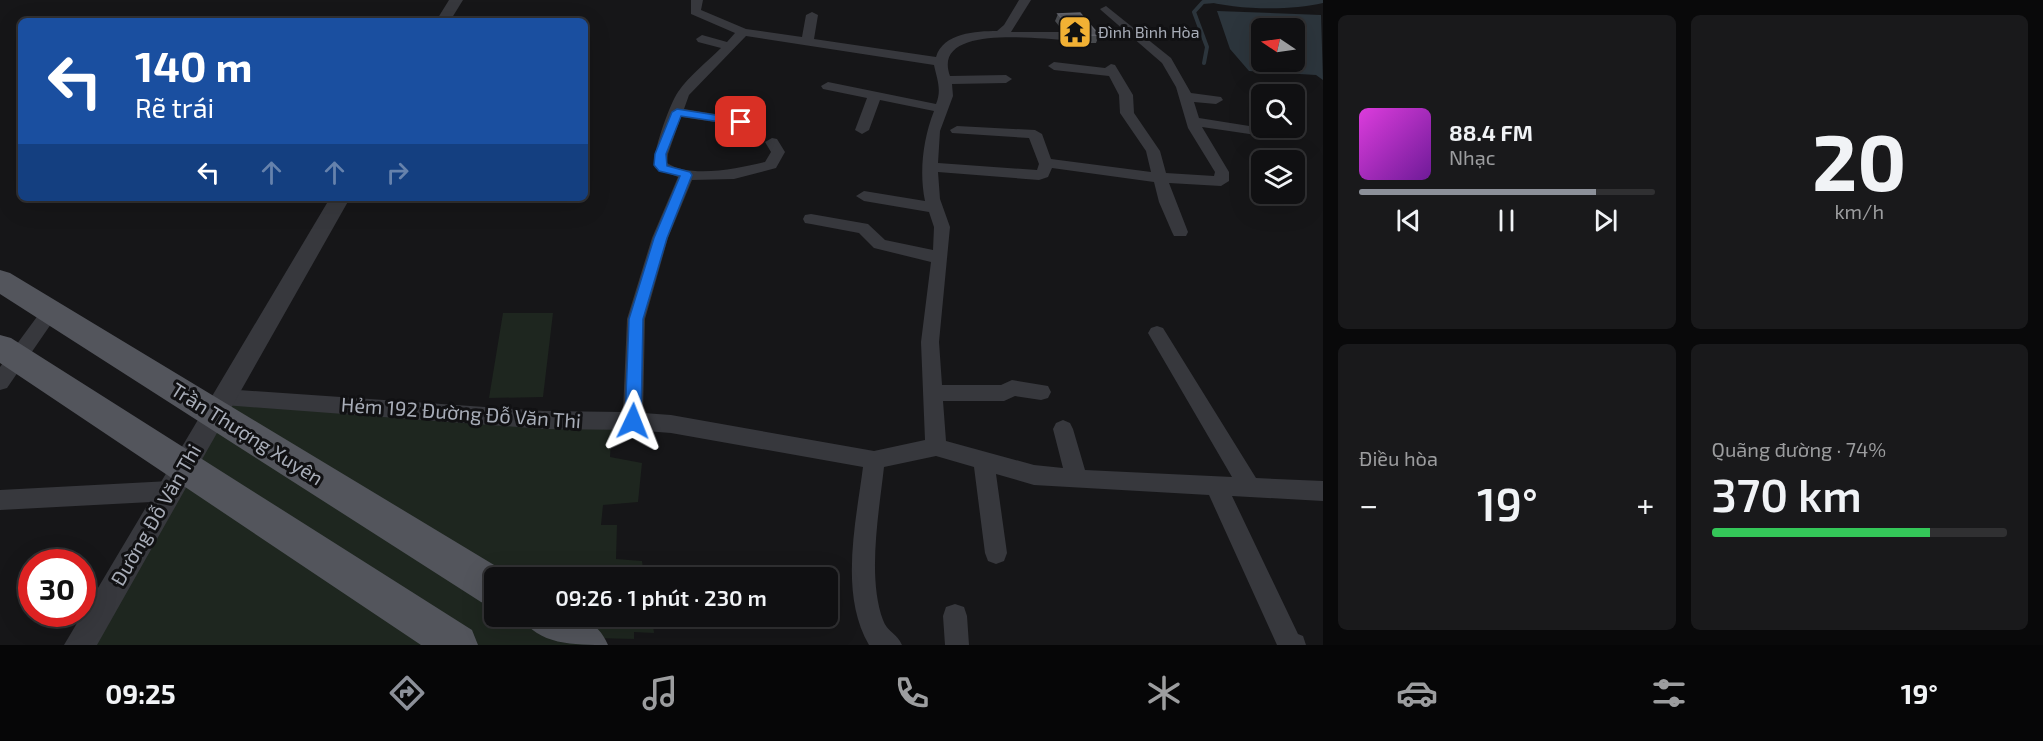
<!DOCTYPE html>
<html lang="vi">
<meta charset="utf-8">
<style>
body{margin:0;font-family:"Exo 2",sans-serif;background:#19191b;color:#f1f3f6;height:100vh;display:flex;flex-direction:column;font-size:22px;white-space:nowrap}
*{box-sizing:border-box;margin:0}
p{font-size:20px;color:#9c9d9f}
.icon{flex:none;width:33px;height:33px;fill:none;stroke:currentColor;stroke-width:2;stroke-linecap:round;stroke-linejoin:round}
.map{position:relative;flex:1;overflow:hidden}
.drawer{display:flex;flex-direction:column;gap:15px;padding:15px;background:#09090a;width:720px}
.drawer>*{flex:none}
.top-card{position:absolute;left:18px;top:18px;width:570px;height:183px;border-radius:9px;box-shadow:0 6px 24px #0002,0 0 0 2px #303032;background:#1a4fa0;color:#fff;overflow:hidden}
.needle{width:39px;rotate:283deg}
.fabs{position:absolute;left:1251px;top:18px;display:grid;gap:12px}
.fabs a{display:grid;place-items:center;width:54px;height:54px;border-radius:9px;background:#101012;box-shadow:0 6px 24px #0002,0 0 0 2px #303032;font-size:30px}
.speed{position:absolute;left:18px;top:549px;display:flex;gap:12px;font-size:30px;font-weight:700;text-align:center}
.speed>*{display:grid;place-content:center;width:78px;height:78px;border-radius:50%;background:#101012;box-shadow:0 6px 24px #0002,0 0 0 2px #303032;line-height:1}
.speed .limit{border:9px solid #d22;background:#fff;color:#111}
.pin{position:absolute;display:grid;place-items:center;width:51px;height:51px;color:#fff;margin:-26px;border-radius:12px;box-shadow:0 3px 9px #0006}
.me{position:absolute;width:66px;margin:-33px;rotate:2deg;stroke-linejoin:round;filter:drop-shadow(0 0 4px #0008)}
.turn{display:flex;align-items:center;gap:21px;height:126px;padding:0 18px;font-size:27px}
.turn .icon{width:78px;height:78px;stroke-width:2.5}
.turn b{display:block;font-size:42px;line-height:51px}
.lanes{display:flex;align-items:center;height:57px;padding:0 18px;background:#0003;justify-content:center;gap:30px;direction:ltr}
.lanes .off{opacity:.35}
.big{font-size:45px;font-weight:600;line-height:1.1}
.drawer .card{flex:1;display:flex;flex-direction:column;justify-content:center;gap:9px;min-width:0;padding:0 21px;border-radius:9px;background:#19191b}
.drawer .dial{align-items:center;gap:0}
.dial b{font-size:78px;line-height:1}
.song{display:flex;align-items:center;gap:18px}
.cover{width:72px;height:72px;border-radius:9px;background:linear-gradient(135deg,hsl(300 70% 55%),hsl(280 70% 35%))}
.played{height:6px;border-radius:3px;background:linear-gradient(90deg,#8c9099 80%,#303032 80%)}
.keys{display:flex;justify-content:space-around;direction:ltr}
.heat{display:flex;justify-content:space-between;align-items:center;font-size:33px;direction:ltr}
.charge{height:9px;border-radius:4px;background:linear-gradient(90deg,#34c759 74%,#303032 0)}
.drawer .tiles{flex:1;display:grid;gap:15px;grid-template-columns:repeat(2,1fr)}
.trip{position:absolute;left:484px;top:567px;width:354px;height:60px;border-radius:9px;background:#101012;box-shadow:0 6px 24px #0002,0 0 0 2px #303032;font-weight:600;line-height:60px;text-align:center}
.dock{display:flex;height:96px;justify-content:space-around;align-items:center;background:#060607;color:#9c9d9f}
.dock .icon{width:42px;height:42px}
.dock .active{color:#8c9099}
.dock b{font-size:27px;color:#f1f3f6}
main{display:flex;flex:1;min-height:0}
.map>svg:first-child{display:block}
</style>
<main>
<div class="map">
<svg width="1323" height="645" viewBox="0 0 1323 645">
<rect width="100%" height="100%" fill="#161618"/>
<path fill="#1e261f" d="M503 313H553L543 397 489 398Z
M223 402 612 426 610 457 642 463 638 502 603 505 601 525H617L616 559 642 561 644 577 495 578V616L652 617 654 633 634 632V639L592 638V645H80Z"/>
<path fill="#2c353c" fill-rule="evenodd" d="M1202 0H1323V3C1289 11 1235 10 1202 0Z
M1217 11 1321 15 1323 80 1316 75 1249 71 1230 49ZM1294 28V62H1262V28Z"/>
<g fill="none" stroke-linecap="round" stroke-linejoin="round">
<path stroke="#2c353c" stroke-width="4" d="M1204 63 1207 47 1194 12 1203 2 1226 0"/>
<path fill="#37383d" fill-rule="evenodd" d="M691 0H703L701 10 746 29 802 37 806 15 812 12 818 15 814 39 936 57C943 33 976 31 997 31L1004 25 1019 0H1031L1011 32H1066L1072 36 1066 40C1038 39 931 24 950 76L1006 75 1012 79 1006 83 952 84 953 96 940 131 938 163 1037 170 1039 164 1029 138 952 133 950 130 957 126 1035 130 1042 134 1051 159 1151 172 1146 151 1120 113 1119 95 1109 76 1054 70 1048 66 1054 62 1105 68 1111 64 1115 65 1133 95 1134 113 1160 151 1166 173 1214 176 1215 172 1188 128 1176 87 1162 63 1102 11 1100 9 1106 6 1171 58 1191 93 1221 97 1223 100 1216 104 1194 102 1199 118 1268 129 1270 132 1263 136 1202 127 1229 172V181L1221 186 1169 183 1188 232 1186 236H1174L1172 232 1159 202 1154 182 1052 168 1048 177 1039 180 938 172 940 199 950 227 939 342 942 385H1001L1012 380 1048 386 1051 392 1048 398 1041 400 1015 396 1004 401H943L946 441 1034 465 1063 468 1053 429 1056 423 1063 420 1070 423 1073 429 1085 470 1232 477 1148 333 1151 328 1157 326 1163 328 1256 478 1323 481V501L1232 496 1298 634 1303 636 1306 645H1277L1209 495 1034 485 996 474 1007 553 1004 561 996 564 988 561 985 553 974 467 936 456 884 467C879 512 867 577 883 620 887 632 897 633 902 645H869C839 594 856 522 863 467L671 433 633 430 544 429 224 405 217 403 214 397 217 391 224 389 544 411 623 412 627 319 652 238 678 177 655 168C650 158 670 103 678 92 689 76 707 62 721 48L698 42 696 39 702 35 727 42 735 33 691 14ZM746 36 934 65C937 79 942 90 936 104L828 82 821 86 823 89 867 98 855 130 862 134 869 130 880 100 934 111C923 139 919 172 925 201L864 191 856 196 864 201 929 212 934 227 933 250 885 240 868 224 811 214 805 215 803 219 805 223 811 224 859 233 874 248 931 262 921 342 925 440 874 451 671 415 643 413 645 319 668 238 692 180 734 179 776 168 785 152 777 139 772 138 765 142 771 152 765 162C738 168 692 179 667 163L668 154 681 117 741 126 748 122 741 118 684 109 689 95Z
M45 312 51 314 54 319 51 324 7 388 0 390V367L39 314Z
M170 481 178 484 181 491 178 498 170 501 0 510V490Z
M955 604 964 607 967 616 969 645H945L943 616 946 607Z"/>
<path fill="#37383d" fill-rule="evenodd" d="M449 0H463L450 21H436Z
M330 198H350L97 645H64Z"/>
<path fill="#53555c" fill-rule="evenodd" d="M0 270 10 273 509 574 510 578H495V608L481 602 0 294Z
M0 335 11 338 472 630 478 645H421L0 363Z
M521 616C556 616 592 607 608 645 574 645 537 645 521 616Z"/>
</g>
<path fill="#47494d" d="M1058 14 1099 35 1096 43H1073L1055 21Z"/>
<path fill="#525359" stroke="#5f6168" stroke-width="1.5" d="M1080 13 1099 35 1077 36 1058 14Z"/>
<path fill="#1a73e8" stroke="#114b97" stroke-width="1.5" d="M677 109 741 119 746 122 741 125 681 116 666 154 667 166 690 172 692 175 667 238 643 319 641 421 638 426 633 428 628 426 625 421 629 319 654 238 680 176 659 171 654 165 655 154 672 112Z"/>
<defs>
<symbol id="temple-square" viewBox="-11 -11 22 22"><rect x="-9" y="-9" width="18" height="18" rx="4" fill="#f2b134" stroke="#111113"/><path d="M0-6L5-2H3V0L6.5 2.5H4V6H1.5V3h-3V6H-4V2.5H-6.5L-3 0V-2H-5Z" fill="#111"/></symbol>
</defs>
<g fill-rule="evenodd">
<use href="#temple-square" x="1056" y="13" width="38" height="38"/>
</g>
<g text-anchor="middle" stroke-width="6" stroke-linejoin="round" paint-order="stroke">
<g font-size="16" fill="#a8adb8" stroke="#111113" text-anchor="start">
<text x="1098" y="38">Đình Bình Hòa</text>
</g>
<g font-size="20" fill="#a8adb8" stroke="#111113">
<text transform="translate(461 413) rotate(4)" y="7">Hẻm 192 Đường Đỗ Văn Thi</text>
<text transform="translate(247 434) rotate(32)" y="7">Trần Thượng Xuyên</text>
<text transform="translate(156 515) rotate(-60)" y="7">Đường Đỗ Văn Thi</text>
</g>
</g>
</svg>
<div class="fabs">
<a><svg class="needle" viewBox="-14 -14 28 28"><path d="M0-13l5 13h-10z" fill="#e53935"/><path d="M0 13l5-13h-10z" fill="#9c9d9f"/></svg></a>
<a><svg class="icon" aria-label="search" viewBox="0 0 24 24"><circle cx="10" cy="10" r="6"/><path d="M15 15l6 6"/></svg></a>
<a><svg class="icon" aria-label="layers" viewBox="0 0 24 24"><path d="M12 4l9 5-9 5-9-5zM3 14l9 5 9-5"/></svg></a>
</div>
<div class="speed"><div class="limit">30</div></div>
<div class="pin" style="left:741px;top:122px;background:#d93025"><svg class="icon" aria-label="arrive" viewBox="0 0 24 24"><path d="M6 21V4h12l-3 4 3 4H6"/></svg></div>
<svg class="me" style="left:633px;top:421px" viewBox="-20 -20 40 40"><path d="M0-17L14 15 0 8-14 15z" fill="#1a73e8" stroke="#fff" stroke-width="4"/></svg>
<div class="trip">09:26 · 1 phút · 230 m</div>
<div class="top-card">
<div class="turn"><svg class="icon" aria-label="left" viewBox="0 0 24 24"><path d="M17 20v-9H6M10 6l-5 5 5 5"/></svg><div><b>140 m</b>Rẽ trái</div></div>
<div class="lanes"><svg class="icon" aria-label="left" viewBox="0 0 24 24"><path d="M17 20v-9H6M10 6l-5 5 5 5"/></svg><svg class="icon off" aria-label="ahead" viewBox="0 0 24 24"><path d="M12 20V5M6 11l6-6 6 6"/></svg><svg class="icon off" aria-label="ahead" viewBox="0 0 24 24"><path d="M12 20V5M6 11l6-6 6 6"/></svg><svg class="icon off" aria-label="right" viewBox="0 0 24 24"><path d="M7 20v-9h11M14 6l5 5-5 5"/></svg></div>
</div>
</div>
<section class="drawer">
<div class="tiles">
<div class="card">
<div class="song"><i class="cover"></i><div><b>88.4 FM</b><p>Nhạc</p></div></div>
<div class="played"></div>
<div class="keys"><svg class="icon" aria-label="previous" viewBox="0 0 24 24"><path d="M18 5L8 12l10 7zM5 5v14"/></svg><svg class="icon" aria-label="pause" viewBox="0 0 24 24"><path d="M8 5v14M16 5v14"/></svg><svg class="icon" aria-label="next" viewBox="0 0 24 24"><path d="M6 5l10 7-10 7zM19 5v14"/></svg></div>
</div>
<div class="card dial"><b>20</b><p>km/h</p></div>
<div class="card"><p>Điều hòa</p>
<div class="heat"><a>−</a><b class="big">19°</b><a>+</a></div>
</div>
<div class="card"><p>Quãng đường · 74%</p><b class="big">370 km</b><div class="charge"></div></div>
</div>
</section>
</main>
<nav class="dock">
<b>09:25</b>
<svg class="icon active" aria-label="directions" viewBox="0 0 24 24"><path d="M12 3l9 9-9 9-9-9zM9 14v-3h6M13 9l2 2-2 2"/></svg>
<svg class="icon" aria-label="music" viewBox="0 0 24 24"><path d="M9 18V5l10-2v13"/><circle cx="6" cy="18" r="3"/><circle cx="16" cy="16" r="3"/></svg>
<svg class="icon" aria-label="phone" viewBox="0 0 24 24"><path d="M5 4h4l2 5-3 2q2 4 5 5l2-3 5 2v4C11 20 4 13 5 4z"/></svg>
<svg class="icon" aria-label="climate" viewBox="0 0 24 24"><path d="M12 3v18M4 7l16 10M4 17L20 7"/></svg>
<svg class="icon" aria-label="car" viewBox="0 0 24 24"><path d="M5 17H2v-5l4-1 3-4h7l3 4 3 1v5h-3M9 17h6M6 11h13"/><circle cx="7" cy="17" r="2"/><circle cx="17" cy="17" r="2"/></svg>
<svg class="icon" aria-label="filters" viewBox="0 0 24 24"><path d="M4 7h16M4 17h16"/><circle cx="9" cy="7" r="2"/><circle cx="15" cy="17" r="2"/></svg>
<b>19°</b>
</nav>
